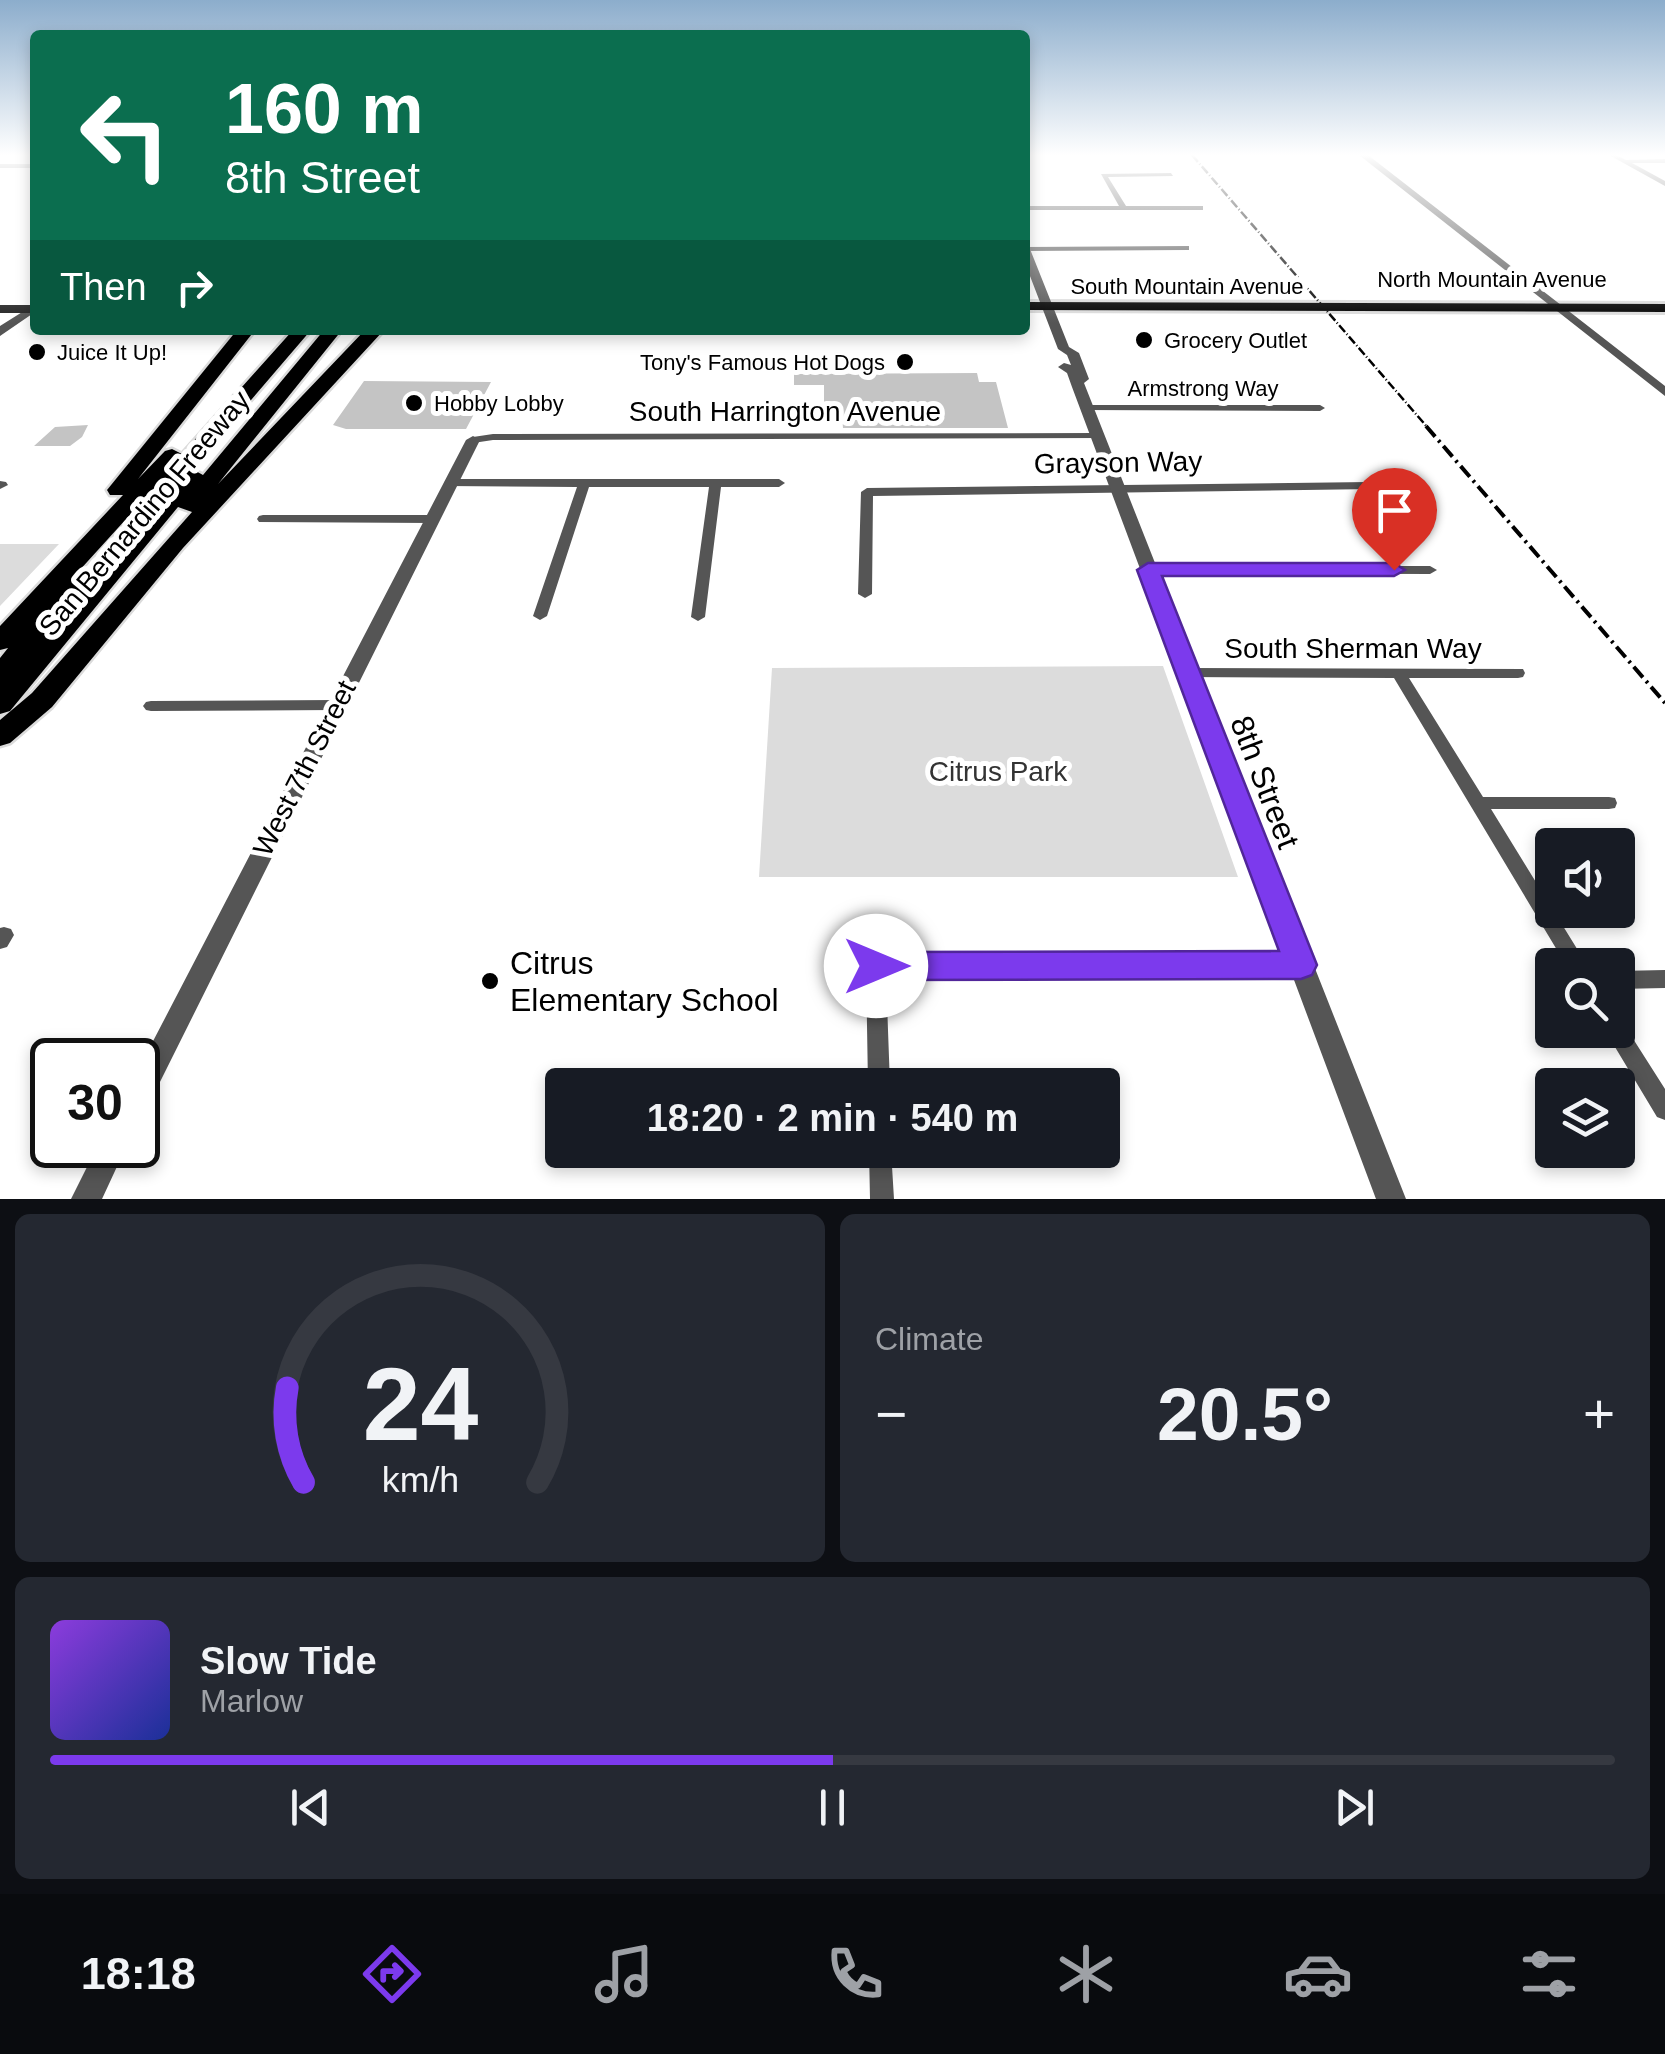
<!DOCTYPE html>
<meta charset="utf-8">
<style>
body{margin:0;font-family:Arial,sans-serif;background:#242831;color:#f1f3f6;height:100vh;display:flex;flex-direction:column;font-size:38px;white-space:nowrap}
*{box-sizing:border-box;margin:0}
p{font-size:32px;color:#9ea1a6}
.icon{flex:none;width:55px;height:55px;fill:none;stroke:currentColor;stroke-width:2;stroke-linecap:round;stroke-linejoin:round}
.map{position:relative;height:1199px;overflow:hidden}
.details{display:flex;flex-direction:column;gap:15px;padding:15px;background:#0d0f14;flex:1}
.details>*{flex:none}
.guide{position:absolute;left:30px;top:30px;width:1000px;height:305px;border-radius:10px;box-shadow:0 5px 15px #0003;background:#0b6e4f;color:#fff;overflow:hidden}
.controls{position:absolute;left:1535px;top:828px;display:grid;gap:20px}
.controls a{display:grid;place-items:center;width:100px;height:100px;border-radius:10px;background:#171b24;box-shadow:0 5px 15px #0003;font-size:50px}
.speed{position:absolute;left:30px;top:1038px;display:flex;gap:20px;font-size:50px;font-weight:700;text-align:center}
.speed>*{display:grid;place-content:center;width:130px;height:130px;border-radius:50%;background:#171b24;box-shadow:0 5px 15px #0003;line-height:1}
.speed .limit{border:5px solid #111;border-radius:15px;background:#fff;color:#111}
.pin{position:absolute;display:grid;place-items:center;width:85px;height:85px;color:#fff;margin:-102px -42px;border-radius:50% 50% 50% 0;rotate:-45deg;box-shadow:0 0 10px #0007}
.pin .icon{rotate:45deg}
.me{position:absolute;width:110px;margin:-55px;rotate:90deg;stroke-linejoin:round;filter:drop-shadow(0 0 8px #0008)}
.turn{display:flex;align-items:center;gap:35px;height:210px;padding:0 30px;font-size:45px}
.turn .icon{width:130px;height:130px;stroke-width:2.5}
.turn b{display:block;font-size:70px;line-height:85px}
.then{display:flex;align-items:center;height:95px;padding:0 30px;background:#0003;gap:20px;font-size:38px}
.big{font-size:75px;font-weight:800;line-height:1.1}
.details .tile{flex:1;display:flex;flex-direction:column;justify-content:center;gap:15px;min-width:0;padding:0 35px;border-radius:15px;background:#242831}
.details .dial{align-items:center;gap:0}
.dial svg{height:260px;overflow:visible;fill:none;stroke:#363941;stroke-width:7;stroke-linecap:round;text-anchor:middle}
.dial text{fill:#f1f3f6;stroke:none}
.song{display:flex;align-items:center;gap:30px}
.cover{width:120px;height:120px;border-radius:15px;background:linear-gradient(135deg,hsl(270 70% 55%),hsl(230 70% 35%))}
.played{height:10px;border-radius:5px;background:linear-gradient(90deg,#7c3aed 50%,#363941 50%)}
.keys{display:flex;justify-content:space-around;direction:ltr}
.heat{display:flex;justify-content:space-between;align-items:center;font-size:55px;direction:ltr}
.details .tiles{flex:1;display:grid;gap:15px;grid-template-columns:1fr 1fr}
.tile:last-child{grid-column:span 2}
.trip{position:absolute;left:545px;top:1068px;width:575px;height:100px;border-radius:10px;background:#171b24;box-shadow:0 5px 15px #0003;font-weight:800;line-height:100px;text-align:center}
.tabs{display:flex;height:160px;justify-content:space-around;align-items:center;background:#090b0e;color:#9ea1a6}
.tabs .icon{width:70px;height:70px}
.tabs .selected{color:#7c3aed}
.tabs b{font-size:45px;color:#f1f3f6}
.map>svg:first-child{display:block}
</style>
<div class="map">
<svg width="1665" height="1199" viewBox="0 0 1665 1199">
<rect width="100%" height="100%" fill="#fff"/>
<path fill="#dcdcdc" d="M0 544H59L0 606Z
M1163 666 1238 877H759L772 668Z"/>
<path fill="#c4c4c4" d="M977 373 979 382H996L1008 428H843L842 416H824V385H794V374Z
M364 381 491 382 466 429H346L333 425Z
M88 425 82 437 70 446H34L55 427Z"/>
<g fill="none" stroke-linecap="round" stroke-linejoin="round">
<defs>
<path id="primary" d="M1025 302 1665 304V312L1025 310Z"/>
<path id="motorway" d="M237 330H255L138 479 165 451 172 449 182 454 293 330H311L192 469 203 475 324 330H342L218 484 365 330H384L183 548 52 707 10 743 0 746V720L32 693 192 512 178 507 10 711 0 714V658L8 648 0 650V626L123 495H110L107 490ZM157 485 168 490 95 576 78 572Z"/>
</defs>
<use href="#primary" stroke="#dbdbdb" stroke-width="6"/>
<use href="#motorway" stroke="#dbdbdb" stroke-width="5"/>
<path fill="#555" fill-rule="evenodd" d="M1609 155H1616L1626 160 1665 159V163H1632L1665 181V186Z
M0 164H35V168H0Z
M1171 173 1173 176 1108 177 1126 206H1203V210H1025V206H1119L1101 174Z
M1189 246V250H1186L1025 251V247Z
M1087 405H1320L1325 408 1320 411 1083 410 1082 408Z
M1097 433 1103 436 1101 438 493 440 473 443 467 440 473 437 493 434Z
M450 479H779L785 483 779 487H721L705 617 698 621 691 617 709 487H589L547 616 540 620 533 616 577 487 446 486 444 483 446 480Z
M0 481 6 482 8 485 0 489Z
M1369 482 1373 483 1375 486 1373 489 873 496 872 594 865 598 858 594 861 492 867 488Z
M263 515H431L437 519 431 523 259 522 257 519 259 516Z
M1148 566H1430L1437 570 1430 574 1143 573 1141 570 1143 567Z
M1188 668 1523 669 1525 673 1523 677 1518 678H1409L1483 797H1609L1615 798 1617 803 1615 808 1609 809H1491L1587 965H1566L1394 678 1183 677 1181 673Z
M336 700 341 701 344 705 341 709 336 710 151 711 146 710 143 706 146 702 151 701Z
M4 927 11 929 14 935 7 947 0 949V928Z
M1301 956 1308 959 1311 965 1308 971 1301 974 886 975 890 1085H868L866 966 869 960 876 957Z
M1665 970V988L1618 989V971Z
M1618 1021 1623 1023 1665 1089V1120L1657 1117 1609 1037 1606 1030H1618Z
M869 1150H891L894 1199H870Z"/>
<path fill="#555" fill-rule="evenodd" d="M1359 155H1368L1665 386V396Z
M1025 246 1030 249 1069 347 1079 353 1089 379 1084 383 1406 1199H1376L1072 387 1067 373 1058 367 1064 363 1071 365 1067 355 1058 349 1025 263Z
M35 304V312L0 336V326Z
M473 436 480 440 148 1106 138 1110V1070L466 440Z
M98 1145H127L102 1199H71Z"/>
<path fill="#222" fill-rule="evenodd" d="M0 305H35V313H0Z"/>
<use href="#primary" fill="#000" fill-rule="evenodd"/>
<use href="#motorway" fill="#000" fill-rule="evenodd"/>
<path stroke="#000" stroke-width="2.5" stroke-dasharray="9 2.5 1 2.5" stroke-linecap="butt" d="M1192 155 1428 428"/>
<path stroke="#000" stroke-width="4" stroke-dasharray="14 5 2.5 5" stroke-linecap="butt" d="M1426 426 1665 703"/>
</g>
<linearGradient id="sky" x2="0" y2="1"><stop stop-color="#8cadcc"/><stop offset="0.48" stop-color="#fff"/><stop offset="1" stop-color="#fff" stop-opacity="0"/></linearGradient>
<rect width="1665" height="323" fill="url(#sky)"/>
<path fill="#7c3aed" stroke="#51269a" stroke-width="2.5" d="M1148 563H1394L1405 570 1394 576H1162L1317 965 1312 975 1301 979 876 980 864 976 859 966 864 956 876 952 1279 951 1137 570Z"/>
<g fill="#000" stroke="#fff" stroke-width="4">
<circle cx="1144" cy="340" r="10"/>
<circle cx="37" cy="352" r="10"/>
<circle cx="905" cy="362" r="10"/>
<circle cx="414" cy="403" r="10"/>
<circle cx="490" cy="981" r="10"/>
</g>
<g text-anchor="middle" stroke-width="10" stroke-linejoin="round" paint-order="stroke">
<g font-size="22" fill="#000" stroke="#fff">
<text x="1492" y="287">North Mountain Avenue</text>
<text x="1187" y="294">South Mountain Avenue</text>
<text x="1203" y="396">Armstrong Way</text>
</g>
<g font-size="22" fill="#000" stroke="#fff" text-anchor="start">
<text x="1164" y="348">Grocery Outlet</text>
<text x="57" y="360">Juice It Up!</text>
<text x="885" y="370" text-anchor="end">Tony's Famous Hot Dogs</text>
<text x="434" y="411">Hobby Lobby</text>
</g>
<g font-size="28" fill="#000" stroke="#fff">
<text x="785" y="421">South Harrington Avenue</text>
<text transform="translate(1118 462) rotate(-1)" y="10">Grayson Way</text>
<text transform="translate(144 513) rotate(-50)" y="10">San Bernardino Freeway</text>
<text x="1353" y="658">South Sherman Way</text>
<text transform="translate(304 768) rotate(-63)" y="10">West 7th Street</text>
</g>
<g font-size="28" fill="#333" stroke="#fff">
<text x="998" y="781">Citrus Park</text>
</g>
<g font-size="32" fill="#000" stroke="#fff">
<text transform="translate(1265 782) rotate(69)" y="11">8th Street</text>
</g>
<g font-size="32" fill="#000" stroke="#fff" text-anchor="start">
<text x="510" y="974">Citrus<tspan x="510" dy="37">Elementary School</tspan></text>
</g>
</g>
</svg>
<div class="controls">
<a><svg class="icon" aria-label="sound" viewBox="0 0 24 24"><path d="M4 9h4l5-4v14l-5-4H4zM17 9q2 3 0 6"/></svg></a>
<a><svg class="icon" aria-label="search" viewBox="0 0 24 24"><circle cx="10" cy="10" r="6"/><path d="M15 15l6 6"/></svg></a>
<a><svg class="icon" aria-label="layers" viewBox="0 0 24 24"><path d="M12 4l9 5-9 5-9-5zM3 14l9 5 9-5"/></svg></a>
</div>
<div class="speed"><div class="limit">30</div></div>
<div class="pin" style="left:1394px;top:570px;background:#d93025"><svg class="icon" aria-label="arrive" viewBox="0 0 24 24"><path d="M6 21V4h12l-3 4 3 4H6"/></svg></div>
<svg class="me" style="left:876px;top:966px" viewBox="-20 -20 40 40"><circle r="19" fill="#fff"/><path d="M0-13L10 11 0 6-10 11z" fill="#7c3aed"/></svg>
<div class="trip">18:20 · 2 min · 540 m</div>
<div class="guide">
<div class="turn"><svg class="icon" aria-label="left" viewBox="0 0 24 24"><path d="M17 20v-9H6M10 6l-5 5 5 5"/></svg><div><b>160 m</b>8th Street</div></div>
<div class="then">Then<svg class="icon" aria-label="right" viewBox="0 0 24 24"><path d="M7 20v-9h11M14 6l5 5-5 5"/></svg></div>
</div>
</div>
<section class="details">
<div class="tiles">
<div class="tile dial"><svg viewBox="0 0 100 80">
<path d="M14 69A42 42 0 1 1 86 69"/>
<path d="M14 69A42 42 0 0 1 9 40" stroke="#7c3aed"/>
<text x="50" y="56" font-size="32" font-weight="700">24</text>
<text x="50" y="72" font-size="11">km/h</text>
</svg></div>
<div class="tile"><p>Climate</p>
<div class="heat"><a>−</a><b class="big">20.5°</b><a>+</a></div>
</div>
<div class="tile">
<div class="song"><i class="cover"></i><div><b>Slow Tide</b><p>Marlow</p></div></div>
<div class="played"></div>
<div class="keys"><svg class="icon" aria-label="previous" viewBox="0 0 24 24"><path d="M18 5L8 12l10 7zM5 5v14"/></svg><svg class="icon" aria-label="pause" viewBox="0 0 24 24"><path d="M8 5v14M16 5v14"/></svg><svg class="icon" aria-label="next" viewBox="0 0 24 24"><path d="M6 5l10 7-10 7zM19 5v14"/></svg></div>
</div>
</div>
</section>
<nav class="tabs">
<b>18:18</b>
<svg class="icon selected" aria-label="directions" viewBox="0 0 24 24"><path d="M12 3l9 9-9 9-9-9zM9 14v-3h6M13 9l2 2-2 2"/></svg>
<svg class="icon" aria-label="music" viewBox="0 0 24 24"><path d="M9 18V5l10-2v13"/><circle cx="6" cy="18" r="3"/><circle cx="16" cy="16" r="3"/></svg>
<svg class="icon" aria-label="phone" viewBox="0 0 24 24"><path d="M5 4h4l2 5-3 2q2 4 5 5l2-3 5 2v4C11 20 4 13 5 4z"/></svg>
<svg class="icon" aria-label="climate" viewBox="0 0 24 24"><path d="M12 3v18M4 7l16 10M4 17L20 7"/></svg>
<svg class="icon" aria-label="car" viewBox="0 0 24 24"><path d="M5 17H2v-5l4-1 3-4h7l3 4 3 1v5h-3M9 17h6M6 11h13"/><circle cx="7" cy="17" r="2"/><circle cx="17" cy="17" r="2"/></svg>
<svg class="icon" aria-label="filters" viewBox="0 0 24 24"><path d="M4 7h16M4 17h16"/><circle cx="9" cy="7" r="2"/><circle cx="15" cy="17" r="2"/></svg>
</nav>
